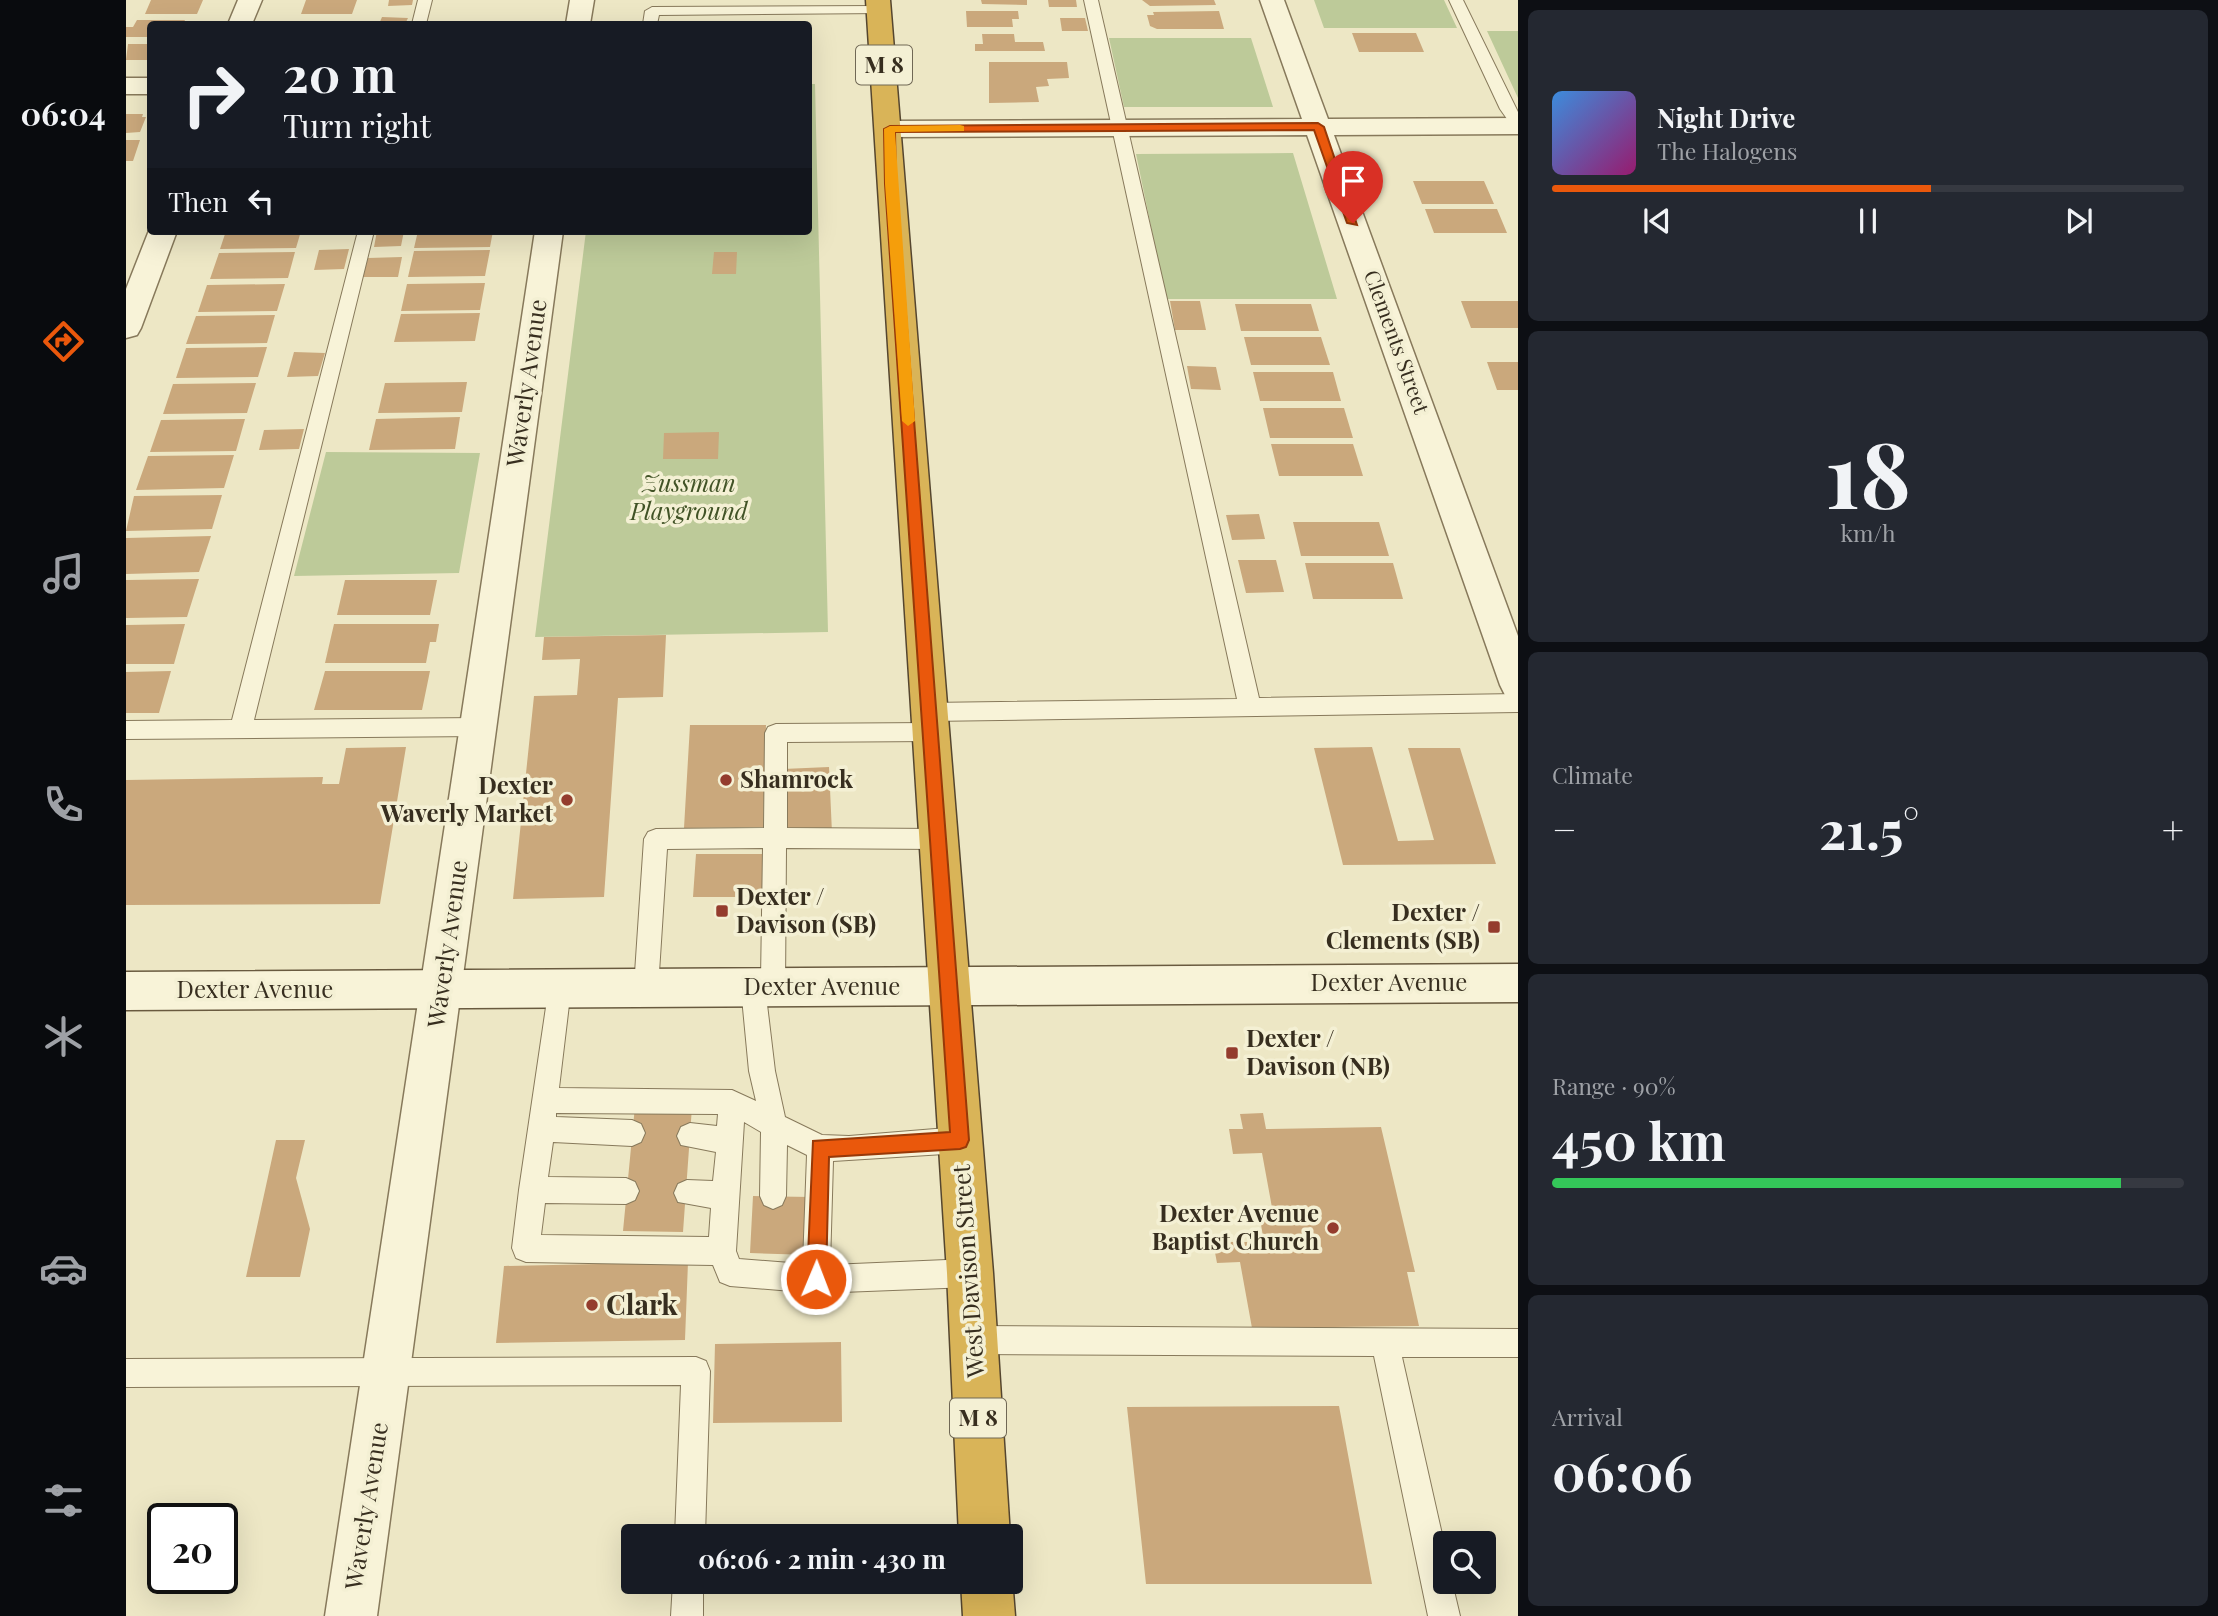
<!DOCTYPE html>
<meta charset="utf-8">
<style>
body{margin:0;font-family:"Playfair Display",serif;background:#242831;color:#f1f3f6;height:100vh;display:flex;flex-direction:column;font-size:26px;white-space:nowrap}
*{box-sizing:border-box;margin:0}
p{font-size:23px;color:#9ea1a6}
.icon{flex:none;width:38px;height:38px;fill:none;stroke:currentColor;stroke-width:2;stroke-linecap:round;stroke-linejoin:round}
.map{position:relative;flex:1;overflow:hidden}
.panel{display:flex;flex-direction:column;gap:10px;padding:10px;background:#0d0f14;width:700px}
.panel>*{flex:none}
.top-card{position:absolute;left:21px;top:21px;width:665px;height:214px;border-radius:7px;box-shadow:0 7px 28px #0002;background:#171b24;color:#f1f3f6;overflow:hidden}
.fabs{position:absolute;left:1307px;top:1531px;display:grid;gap:14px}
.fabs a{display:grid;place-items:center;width:63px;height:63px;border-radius:7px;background:#171b24;box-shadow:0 7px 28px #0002;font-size:35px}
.speed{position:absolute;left:21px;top:1503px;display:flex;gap:14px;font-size:35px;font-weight:700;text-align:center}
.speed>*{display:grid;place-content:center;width:91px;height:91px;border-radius:50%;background:#171b24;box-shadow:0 7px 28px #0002;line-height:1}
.speed .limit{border:4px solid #111;border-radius:10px;background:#fff;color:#111}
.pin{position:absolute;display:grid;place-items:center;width:60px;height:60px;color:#fff;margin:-72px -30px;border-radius:50% 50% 50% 0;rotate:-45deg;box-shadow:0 0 7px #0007}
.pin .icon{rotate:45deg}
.me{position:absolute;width:77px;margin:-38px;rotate:1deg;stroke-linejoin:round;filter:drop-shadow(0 0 5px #0008)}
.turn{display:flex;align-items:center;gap:24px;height:147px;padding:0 21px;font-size:32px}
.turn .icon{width:91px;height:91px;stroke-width:2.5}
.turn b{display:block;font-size:49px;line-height:60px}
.then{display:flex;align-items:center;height:66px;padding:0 21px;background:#0003;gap:14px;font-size:26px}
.big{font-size:52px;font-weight:700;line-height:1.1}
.panel .widget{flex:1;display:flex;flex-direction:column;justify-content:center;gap:10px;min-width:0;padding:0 24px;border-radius:10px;background:#242831}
.panel .dial{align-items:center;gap:0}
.dial b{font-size:91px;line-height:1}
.song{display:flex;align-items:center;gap:21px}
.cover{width:84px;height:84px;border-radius:10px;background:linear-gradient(135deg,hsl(210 70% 55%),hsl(320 70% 35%))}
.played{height:7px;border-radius:4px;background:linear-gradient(90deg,#ea580c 60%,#363941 60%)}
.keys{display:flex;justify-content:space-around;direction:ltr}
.heat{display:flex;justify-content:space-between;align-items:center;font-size:38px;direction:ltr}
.charge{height:10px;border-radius:5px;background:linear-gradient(90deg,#34c759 90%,#363941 0)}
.trip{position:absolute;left:495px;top:1524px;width:402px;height:70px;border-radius:7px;background:#171b24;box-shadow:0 7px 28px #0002;font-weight:700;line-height:70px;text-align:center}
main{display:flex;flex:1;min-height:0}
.dock{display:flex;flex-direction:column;width:126px;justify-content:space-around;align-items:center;background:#090b0e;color:#9ea1a6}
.dock .icon{width:49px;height:49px}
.dock .selected{color:#ea580c}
.dock b{font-size:32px;color:#f1f3f6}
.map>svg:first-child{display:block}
</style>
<main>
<nav class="dock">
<b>06:04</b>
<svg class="icon selected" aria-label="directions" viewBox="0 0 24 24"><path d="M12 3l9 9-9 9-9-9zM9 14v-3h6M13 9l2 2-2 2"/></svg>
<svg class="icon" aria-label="music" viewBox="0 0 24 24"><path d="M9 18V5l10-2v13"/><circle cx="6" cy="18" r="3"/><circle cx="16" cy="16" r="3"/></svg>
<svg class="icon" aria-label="phone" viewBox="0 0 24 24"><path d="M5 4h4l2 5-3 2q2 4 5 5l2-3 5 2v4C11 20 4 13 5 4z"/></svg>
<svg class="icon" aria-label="climate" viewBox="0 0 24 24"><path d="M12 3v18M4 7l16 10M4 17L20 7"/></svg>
<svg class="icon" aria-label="car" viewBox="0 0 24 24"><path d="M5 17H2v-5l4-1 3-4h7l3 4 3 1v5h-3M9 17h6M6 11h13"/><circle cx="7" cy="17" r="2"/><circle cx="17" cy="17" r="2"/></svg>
<svg class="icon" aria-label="filters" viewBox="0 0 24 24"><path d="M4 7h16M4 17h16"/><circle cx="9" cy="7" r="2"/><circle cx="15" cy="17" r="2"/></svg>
</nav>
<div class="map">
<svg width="1392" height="1616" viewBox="0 0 1392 1616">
<rect width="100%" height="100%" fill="#ede7c5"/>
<path fill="#bdca99" d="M1188 0H1318L1331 28H1198Z
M1361 31H1392V98Z
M983 38H1125L1147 107H998Z
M682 84H689L702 632 409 637 460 231H682Z
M1167 153 1211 299H1040L1010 154Z
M200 452 354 453 333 573 168 576Z"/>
<path fill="#caa87c" d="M25 0H77L71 14H19Z
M180 0H231L226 14H175Z
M263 0H287L286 5 262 6Z
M855 0H901V5L856 4Z
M922 0H950L951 7H923Z
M1016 0H1088L1090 5 1024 6Z
M840 11H892L893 19H886L887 27H841Z
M1093 11 1098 29H1031L1024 26 1021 15H1028L1027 12Z
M256 17 282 18 279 24H253Z
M934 18H959L962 31H936Z
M11 20H59L57 24H24V37H0V27H7Z
M169 21H227L226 24H168Z
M1226 33H1290L1298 52H1233Z
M856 34H888L889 42H917L919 51H849V44H857Z
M2 44H24V60H0Z
M863 62H941L943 78 921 79 923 86 910 87 913 102 863 103Z
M0 114H17L16 117H20L14 132 0 133Z
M0 140H14L7 161H0Z
M1287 181H1358L1368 204H1296Z
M1299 209H1371L1381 233H1308Z
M100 231H175L170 248 94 249Z
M251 231H278L275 246 248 247Z
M292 231H367L364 247 288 248Z
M223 249 218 269 188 270 193 250Z
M364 250 359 276 282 277 288 251Z
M169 252 162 278 84 279 93 253Z
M588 252H611L610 274H586Z
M276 257 272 277H237L242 258Z
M359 283 354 310 275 311 281 284Z
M159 284 151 311 72 312 81 285Z
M1044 301H1074L1080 330H1049Z
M1335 301H1392V328H1345Z
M1109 304H1185L1193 331H1115Z
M354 313 349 341 268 342 275 314Z
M149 315 141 343 60 344 70 316Z
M1118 337H1195L1204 365H1125Z
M141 347 132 377 50 378 60 348Z
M168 352 199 353 192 376 161 377Z
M1361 362H1392V390H1371Z
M1061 366 1090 367 1095 390 1065 389Z
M1127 372H1207L1215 401H1134Z
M341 382 336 412 252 413 259 383Z
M130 383 121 413 37 414 47 384Z
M1137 408H1218L1227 438H1144Z
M334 417 329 449 243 450 250 419Z
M119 419 110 451 24 452 35 420Z
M178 429 173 449 133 450 138 430Z
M593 432 592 459H537L538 433Z
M1145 444H1227L1237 476H1153Z
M108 455 98 488 10 490 22 456Z
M96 495 86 529 0 531 8 496Z
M1133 514 1139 539 1106 540 1100 515Z
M1167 522H1253L1263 556H1175Z
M85 536 73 572 0 574V538Z
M1112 560H1150L1158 592 1120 593Z
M1179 563H1267L1277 599H1187Z
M73 579 61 617 0 618V580Z
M219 580H311L304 615H211Z
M59 624 48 664H0V625Z
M208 624H313L310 642H304L300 663H199Z
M540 635 537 697 492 698 478 897 387 899 408 696 451 695 454 659 416 660 418 637Z
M45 671 33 713H0V672Z
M199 671H304L296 710H188Z
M564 725H640L637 827 558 828Z
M280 747 254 904 0 905V780L197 777 196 784H213L220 748Z
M1246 747 1272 841 1308 840 1282 748H1334L1370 864 1217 865 1188 748Z
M703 767 706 833 658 835 657 769Z
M570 854H639L638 897H567Z
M509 1106 566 1107 557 1232 497 1231Z
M1137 1113 1140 1129 1255 1127 1289 1272H1281L1293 1326 1126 1328 1114 1262 1091 1263 1087 1242H1138L1133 1213H1147L1136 1153 1107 1154 1103 1129H1117L1114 1114Z
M150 1140H179L170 1178 184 1229 174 1277H120Z
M627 1196 686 1197 684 1255 624 1253Z
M562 1262 559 1340 370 1343 378 1266Z
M715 1342 716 1422 587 1423 589 1344Z
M1213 1406 1246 1584H1020L1001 1407Z"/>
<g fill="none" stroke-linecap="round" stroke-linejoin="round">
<defs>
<path id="lane" d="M292 0H306L300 24H286Z
M958 0H972L1133 698 1392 694V712L803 721 795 718 792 712 795 706 803 703 1111 699Z
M1323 0H1337L1392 112V128L1386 126 1374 109Z
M753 6 760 10 758 13 533 15 531 24H517L519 11 526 7Z
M232 231H248L128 720 352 718 360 721 363 727 360 733 352 736 0 739V721L106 720Z
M805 723 813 726 816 732 813 738 805 741 661 742V828L812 829 820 832 824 839 820 846 812 849 660 848 659 987 656 995 647 998 640 996 649 1071 659 1117 696 1135 723 1136 834 1127 843 1131 847 1140 843 1149 834 1153 707 1161 704 1265 844 1259 854 1263 858 1273 854 1283 844 1287 690 1293 604 1286 594 1282 587 1265 400 1262 390 1258 386 1248 393 1190 424 980 433 977 442 980 445 988 433 1088 606 1090 630 1101 623 1071 615 987 618 979 627 976 635 979 637 848 541 849 532 988 529 996 520 999 511 996 508 988 518 839 522 832 530 829 638 828 639 733 642 727 650 724ZM430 1113 592 1114 591 1126 564 1123 555 1127 551 1136 555 1145 590 1152 587 1181 561 1180 552 1184 548 1193 552 1202 585 1208 583 1237 415 1235 419 1203 500 1204 509 1200 513 1191 509 1182 500 1178 422 1177 427 1142 506 1146 515 1142 519 1133 515 1124 506 1120 430 1117ZM618 1122 635 1132 634 1196 638 1205 647 1209 656 1205 660 1196 661 1145 681 1155 677 1264 613 1259 610 1251Z
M848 1326 1392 1329V1357H1276L1320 1552V1582H1326L1334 1616H1302L1248 1356 848 1354 838 1350 834 1340 838 1330Z
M570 1357 580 1361 584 1371 579 1536H549L555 1385 0 1387V1359Z
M547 1582H577V1616H545Z"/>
<path id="street" d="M112 0H136L126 24H102Z
M444 0H468L464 24H440Z
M1134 0H1158L1202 119 1392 118V134L1208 135 1392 636V700L1379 695 1374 685 1181 135 764 137 755 135 751 129 755 123 764 121 1176 119Z
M0 78H24V94H0Z
M24 228V231H51L15 328 11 335 0 338V289Z
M409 231H437L251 1616H199Z"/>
<path id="secondary" d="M1392 964V1002L0 1010V972Z"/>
<path id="highway" d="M740 0H764L867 1273 884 1536H833L821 1273Z
M886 1578 889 1616H837L835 1582H886Z"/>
</defs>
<use href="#lane" stroke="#87795b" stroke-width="2"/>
<use href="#street" stroke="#87795b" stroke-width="3"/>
<use href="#secondary" stroke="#695a3f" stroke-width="3"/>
<use href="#highway" stroke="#55462f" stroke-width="3"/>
<use href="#lane" fill="#f8f3d8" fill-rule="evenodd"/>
<use href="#street" fill="#f8f3d8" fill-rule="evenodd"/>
<use href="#secondary" fill="#f8f3d8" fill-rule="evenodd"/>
<use href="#highway" fill="#d9b458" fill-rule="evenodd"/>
</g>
<path fill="#ea580c" stroke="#983908" stroke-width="2" d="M1192 123 1198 127 1231 225 1221 223 1188 130 769 132 770 184 843 1140 840 1147 834 1149 703 1157 700 1279 697 1286 690 1289 684 1286 681 1279 687 1141 824 1132 759 184 758 129 764 126Z"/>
<path fill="#f59e0b" d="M834 125 838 126V131L769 132 789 421 782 426 776 421 759 184 758 129 764 126Z"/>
<g fill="#943c2d" stroke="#f4f0d4" stroke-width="2.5">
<circle cx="600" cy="780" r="7"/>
<circle cx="441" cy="800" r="7"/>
<rect x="589" y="904" width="14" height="14" rx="3.5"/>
<rect x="1361" y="920" width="14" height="14" rx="3.5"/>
<rect x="1099" y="1046" width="14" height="14" rx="3.5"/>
<circle cx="1207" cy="1228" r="7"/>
<circle cx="466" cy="1305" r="7"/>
</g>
<g text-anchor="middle" stroke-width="7" stroke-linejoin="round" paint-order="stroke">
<g font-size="21" fill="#372e1f" stroke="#f4f0d4">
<text transform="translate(1270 342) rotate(70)" y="7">Clements Street</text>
</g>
<g fill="#f4f0d4" stroke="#706855" stroke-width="2">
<rect x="730" y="45.5" width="56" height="39" rx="5"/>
<rect x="824" y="1398.5" width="56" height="39" rx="5"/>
</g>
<g font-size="23" font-weight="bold" fill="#372e1f">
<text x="758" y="73">M 8</text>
<text x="852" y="1426">M 8</text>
</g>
<g font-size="24" fill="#372e1f" stroke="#f4f0d4">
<text transform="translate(401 383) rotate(-82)" y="8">Waverly Avenue</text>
<text transform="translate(322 944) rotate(-82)" y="8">Waverly Avenue</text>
<text x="1263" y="991">Dexter Avenue</text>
<text x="696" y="995">Dexter Avenue</text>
<text x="129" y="998">Dexter Avenue</text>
<text transform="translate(843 1271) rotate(-94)" y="8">West Davison Street</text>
<text transform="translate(241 1506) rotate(-81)" y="8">Waverly Avenue</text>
</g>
<g font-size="24" font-style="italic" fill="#415326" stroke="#f4f0d4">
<text x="563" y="492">Zussman<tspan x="563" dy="28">Playground</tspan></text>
</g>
<g font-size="24" font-weight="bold" fill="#372e1f" stroke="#f4f0d4" text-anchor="start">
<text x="614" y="788">Shamrock</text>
<text x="427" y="794" text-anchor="end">Dexter<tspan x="427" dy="28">Waverly Market</tspan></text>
<text x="610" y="905">Dexter /<tspan x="610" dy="28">Davison (SB)</tspan></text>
<text x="1354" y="921" text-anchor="end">Dexter /<tspan x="1354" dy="28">Clements (SB)</tspan></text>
<text x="1120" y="1047">Dexter /<tspan x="1120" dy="28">Davison (NB)</tspan></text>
<text x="1193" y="1222" text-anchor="end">Dexter Avenue<tspan x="1193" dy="28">Baptist Church</tspan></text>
</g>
<g font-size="28" font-weight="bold" fill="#372e1f" stroke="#f4f0d4" text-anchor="start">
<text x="480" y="1315">Clark</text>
</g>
</g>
</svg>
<div class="fabs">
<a><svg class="icon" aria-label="search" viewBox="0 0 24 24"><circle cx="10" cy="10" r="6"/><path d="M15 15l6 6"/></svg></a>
</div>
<div class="speed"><div class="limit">20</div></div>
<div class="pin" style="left:1227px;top:223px;background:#d93025"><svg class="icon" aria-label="arrive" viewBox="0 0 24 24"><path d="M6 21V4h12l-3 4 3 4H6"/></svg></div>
<svg class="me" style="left:690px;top:1279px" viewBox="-20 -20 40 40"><circle r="17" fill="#ea580c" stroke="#fff" stroke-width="3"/><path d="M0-11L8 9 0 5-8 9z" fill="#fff"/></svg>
<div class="trip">06:06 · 2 min · 430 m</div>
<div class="top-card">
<div class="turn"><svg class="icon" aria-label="right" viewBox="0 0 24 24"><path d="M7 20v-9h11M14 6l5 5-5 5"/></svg><div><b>20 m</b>Turn right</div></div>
<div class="then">Then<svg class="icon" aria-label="left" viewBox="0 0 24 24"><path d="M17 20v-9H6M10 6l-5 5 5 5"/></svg></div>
</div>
</div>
<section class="panel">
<div class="widget">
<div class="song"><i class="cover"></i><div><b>Night Drive</b><p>The Halogens</p></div></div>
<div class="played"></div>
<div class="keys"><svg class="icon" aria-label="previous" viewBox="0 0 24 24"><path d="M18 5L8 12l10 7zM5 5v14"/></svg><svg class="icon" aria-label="pause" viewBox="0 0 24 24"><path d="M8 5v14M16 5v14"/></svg><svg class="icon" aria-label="next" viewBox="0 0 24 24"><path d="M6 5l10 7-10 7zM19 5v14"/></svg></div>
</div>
<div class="widget dial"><b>18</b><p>km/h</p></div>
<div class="widget"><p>Climate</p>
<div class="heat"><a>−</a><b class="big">21.5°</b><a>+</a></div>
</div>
<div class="widget"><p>Range · 90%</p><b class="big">450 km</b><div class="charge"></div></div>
<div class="widget"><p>Arrival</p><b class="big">06:06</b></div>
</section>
</main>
